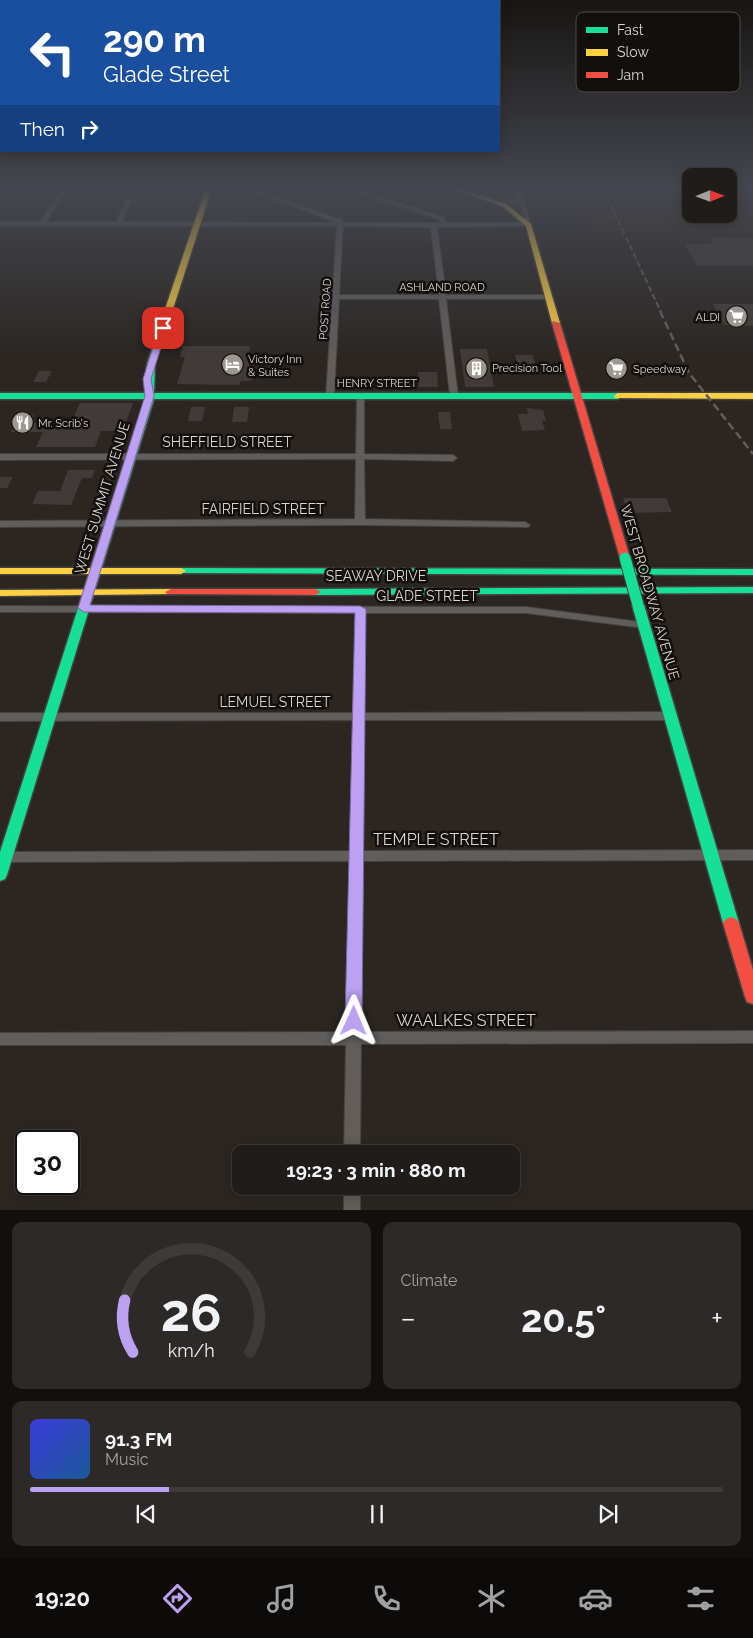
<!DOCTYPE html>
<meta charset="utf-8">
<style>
body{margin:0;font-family:Raleway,sans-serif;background:#2d2927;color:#f1f3f6;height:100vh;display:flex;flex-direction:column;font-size:19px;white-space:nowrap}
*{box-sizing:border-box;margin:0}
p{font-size:16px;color:#a2a1a2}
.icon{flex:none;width:28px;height:28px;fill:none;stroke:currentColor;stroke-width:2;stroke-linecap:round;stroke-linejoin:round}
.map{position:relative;height:1210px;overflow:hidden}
.drawer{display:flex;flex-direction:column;gap:12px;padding:12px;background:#120f0e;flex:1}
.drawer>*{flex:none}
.top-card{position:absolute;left:0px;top:0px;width:500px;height:152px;box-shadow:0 2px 12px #0003,0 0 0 1px #3d3a39;background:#1a4fa0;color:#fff;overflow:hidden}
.needle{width:32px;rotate:89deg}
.buttons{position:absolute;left:682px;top:168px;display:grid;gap:10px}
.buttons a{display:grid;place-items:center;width:55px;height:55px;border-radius:10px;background:#201c1a;box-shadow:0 2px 12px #0003,0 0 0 1px #3d3a39;font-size:25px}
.speed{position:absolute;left:15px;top:1130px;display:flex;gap:10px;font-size:25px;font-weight:700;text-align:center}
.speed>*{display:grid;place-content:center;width:65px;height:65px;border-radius:50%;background:#201c1a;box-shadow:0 2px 12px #0003,0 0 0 1px #3d3a39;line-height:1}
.speed .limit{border:2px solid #111;border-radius:8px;background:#fff;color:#111}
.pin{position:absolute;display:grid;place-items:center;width:42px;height:42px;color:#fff;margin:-21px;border-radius:10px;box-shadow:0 2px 8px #0006}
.me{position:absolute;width:55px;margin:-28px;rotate:1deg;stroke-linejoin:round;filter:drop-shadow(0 0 4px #0008)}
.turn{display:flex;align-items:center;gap:18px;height:105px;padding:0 20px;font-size:22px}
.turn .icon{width:65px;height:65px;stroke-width:2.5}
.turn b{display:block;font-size:35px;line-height:42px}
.then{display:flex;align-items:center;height:48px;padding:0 20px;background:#0003;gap:10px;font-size:19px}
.big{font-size:38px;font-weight:700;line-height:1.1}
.drawer .widget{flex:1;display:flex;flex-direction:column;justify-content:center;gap:8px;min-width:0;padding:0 18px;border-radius:10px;background:#2d2927}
.drawer .dial{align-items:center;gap:0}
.dial svg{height:130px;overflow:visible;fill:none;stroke:#3d3a39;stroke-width:7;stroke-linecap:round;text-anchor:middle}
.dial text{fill:#f1f3f6;stroke:none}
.song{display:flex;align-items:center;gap:15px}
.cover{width:60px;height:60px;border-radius:8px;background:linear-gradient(135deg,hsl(240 70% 55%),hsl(210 70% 35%))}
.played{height:5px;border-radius:2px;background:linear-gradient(90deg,#bca0f2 20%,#3d3a39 20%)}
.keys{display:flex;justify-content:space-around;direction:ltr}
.heat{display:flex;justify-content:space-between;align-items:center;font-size:28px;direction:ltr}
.drawer .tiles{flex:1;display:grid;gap:12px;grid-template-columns:1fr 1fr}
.widget:last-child{grid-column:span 2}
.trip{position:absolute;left:232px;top:1145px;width:288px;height:50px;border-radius:10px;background:#201c1a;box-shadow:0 2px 12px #0003,0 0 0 1px #3d3a39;font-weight:700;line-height:50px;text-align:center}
.tabs{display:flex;height:80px;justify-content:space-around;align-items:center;background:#0d0b0a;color:#a2a1a2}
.tabs .icon{width:35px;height:35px}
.tabs .active{color:#bca0f2}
.tabs b{font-size:22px;color:#f1f3f6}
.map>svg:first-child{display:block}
</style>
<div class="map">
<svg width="753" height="1211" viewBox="0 0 753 1211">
<rect width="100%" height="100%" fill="#2b2622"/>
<path fill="#36281e" d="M572 188H691V214H729V188H753V231H589Z"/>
<path fill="#403b38" d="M709 238H753V266H697L685 244H713Z
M713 304H753V326L724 325Z
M183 346H250L247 361H255L252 381H240L239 385 177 384 185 357H180Z
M460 349H487L494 387H465Z
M515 355H533L537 372H519Z
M39 371H52L46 382H33Z
M418 372H437L438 387H419Z
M80 403H133L123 431H101L95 447H36L43 432H11L19 415H34L30 423H71Z
M191 407H205L202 421H188Z
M234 407H249L247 422H232Z
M527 408 543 410 546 421H542L545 430 522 431 518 414H528Z
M438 412H450L452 429H440Z
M68 470H95L92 478H82L71 505 32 504 38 491H60Z
M0 477H13L7 488H0Z
M623 498H666L672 512 628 513Z"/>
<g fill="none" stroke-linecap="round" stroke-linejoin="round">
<defs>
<path id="street" d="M63 188H68L46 222H116L132 188H137L122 222 337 223 245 188H252L342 220 343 223H441L439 219 343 188H350L443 217 446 223H526L519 201 503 206 500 204 517 197 515 188H520L531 226 437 227 446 295H548L551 297 548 299H446L458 396 454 398 450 396 439 299H339L334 396 330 398 326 396 337 226H0V222H40ZM343 226 431 227 439 295H339Z
M357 394H363L364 396V454L453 455 457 458 453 461 364 459 365 519 525 522 530 525 528 527 360 525 0 527V521L355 519 356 459 0 460V454H356Z
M0 606 526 607 648 623 649 625 644 628 526 613H365L364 713 670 712 674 713 676 716 674 719 670 720H364L363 851 753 850V860L363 861 361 1032 753 1031V1043L361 1044 360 1154H344L346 1045H0V1033L346 1032 350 861 0 862V852L350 851 353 720 0 721V713H353L355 613 0 612Z
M344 1186H360V1211H344Z"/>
<path id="fast" d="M165 310 172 312 155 364 154 393H618L622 396 618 399H154L7 875 5 879 0 881V852L145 399H0V393H145L147 364Z
M181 568 753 569V575L177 573 176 571Z
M753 587V593L315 595 309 592 315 589Z
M638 602 644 605 739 923 736 927 731 929 726 927 723 923 632 605Z"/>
<path id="slow" d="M206 188H212L172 312 165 314 164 312Z
M450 188H458L506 204 531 224 560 323 559 325 552 323 526 226 502 206Z
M618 393H753V399L615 398 614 396Z
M0 568H181L186 571 181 574H0Z
M171 589 177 592 175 594 0 596V590Z"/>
<path id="jam" d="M553 321 560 323 630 558 629 560 625 561 620 558 552 323Z
M171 589H315L321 592 315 595 167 594 165 592Z
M731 917 736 919 739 923 753 970V1004L747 1002 745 997 723 923 726 919Z"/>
</defs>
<use href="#street" stroke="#46423f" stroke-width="2"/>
<use href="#fast" stroke="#46423f" stroke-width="3"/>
<use href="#slow" stroke="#46423f" stroke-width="3"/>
<use href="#jam" stroke="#46423f" stroke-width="3"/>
<use href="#street" fill="#605d5c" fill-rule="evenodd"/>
<use href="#fast" fill="#16e098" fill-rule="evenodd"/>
<use href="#slow" fill="#ffcf43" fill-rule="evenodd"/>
<use href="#jam" fill="#f24e42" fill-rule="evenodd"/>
<path stroke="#615d5c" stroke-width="2" stroke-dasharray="6 3" stroke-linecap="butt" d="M603 188 661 312"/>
<path stroke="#615d5c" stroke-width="2.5" stroke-dasharray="8 4" stroke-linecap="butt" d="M660 311 689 373 753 454"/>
<defs>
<path id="fast-bridge" d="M625 558 638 605"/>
</defs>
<use href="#fast-bridge" stroke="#46423f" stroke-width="13" stroke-linecap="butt"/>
<use href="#fast-bridge" stroke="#16e098" stroke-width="11"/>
</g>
<linearGradient id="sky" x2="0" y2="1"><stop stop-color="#181513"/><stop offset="0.53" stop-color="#44474f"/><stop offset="1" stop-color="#44474f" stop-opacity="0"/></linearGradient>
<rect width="753" height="357" fill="url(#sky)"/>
<path fill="#bca0f2" stroke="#7a689d" d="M163 326 167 328 151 379 154 396 90 605 360 606 366 609 362 1021 359 1026 354 1028 348 1026 345 1021 355 613 84 612 78 608 145 396 143 379 159 328Z"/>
<defs>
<symbol id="supermarket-disc" viewBox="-11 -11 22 22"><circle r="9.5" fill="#9d9792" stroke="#130f0c"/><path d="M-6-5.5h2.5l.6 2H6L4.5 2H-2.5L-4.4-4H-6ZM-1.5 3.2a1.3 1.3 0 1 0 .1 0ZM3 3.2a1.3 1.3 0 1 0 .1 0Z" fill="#fff"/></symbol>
<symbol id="hotel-disc" viewBox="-11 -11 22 22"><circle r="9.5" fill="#9d9792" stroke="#130f0c"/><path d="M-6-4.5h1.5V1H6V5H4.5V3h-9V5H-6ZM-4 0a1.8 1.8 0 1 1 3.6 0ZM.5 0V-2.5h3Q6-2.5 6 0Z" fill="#fff"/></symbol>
<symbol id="building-disc" viewBox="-11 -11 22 22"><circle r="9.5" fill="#9d9792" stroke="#130f0c"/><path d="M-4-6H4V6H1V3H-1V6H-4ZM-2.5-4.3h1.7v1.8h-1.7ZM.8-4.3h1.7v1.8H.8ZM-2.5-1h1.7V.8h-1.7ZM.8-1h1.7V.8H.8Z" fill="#fff"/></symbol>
<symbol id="restaurant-disc" viewBox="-11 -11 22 22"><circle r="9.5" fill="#9d9792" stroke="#130f0c"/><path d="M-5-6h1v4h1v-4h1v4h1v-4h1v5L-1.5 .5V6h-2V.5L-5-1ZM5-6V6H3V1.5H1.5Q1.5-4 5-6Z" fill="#fff"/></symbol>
</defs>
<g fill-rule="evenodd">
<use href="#supermarket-disc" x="724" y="304" width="25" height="25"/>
<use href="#hotel-disc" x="220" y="352" width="25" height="25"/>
<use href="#building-disc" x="464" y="356" width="25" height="25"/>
<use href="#supermarket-disc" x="604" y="356" width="25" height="25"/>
<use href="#restaurant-disc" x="10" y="410" width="25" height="25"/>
</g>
<g text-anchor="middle" stroke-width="5" stroke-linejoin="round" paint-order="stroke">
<g font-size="11" fill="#dbd4cf" stroke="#130f0c">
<text x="442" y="291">ASHLAND ROAD</text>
<text transform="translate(325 309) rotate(-86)" y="4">POST ROAD</text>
<text x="377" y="387">HENRY STREET</text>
</g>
<g font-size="11" fill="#dbd4cf" stroke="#130f0c" text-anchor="start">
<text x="720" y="321" text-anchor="end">ALDI</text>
<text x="248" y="363">Victory Inn<tspan x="248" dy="13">&amp; Suites</tspan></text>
<text x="492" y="372">Precision Tool</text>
<text x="633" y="373">Speedway</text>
<text x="38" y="427">Mr. Scrib's</text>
</g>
<g font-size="14" fill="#dbd4cf" stroke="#130f0c">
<text x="227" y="447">SHEFFIELD STREET</text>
<text transform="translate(102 498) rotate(-73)" y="5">WEST SUMMIT AVENUE</text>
<text x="263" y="514">FAIRFIELD STREET</text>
<text x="376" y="581">SEAWAY DRIVE</text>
<text transform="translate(650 592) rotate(74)" y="5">WEST BROADWAY AVENUE</text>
<text x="427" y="601">GLADE STREET</text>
<text x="275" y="707">LEMUEL STREET</text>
</g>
<g font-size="16" fill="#dbd4cf" stroke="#130f0c">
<text x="436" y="845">TEMPLE STREET</text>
<text x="466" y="1026">WAALKES STREET</text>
</g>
</g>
<rect x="576" y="12" width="164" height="80" rx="8" fill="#130f0c" stroke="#4f4a46" stroke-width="1"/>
<rect x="586" y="27" width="22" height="6" fill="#16e098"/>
<rect x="586" y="49" width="22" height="7" fill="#ffcf43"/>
<rect x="586" y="72" width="22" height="6" fill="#f24e42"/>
<g font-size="14" fill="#dbd4cf">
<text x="617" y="35">Fast</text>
<text x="617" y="57">Slow</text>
<text x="617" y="80">Jam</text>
</g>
</svg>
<div class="buttons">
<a><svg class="needle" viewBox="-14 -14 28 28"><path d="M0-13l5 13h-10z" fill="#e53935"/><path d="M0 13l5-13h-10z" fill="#a2a1a2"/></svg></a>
</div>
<div class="speed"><div class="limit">30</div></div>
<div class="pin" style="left:163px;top:328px;background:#d93025"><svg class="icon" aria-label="arrive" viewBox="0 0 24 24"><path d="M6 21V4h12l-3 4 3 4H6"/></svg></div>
<svg class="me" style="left:354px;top:1021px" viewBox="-20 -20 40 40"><path d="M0-17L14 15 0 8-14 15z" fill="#bca0f2" stroke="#fff" stroke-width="4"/></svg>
<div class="trip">19:23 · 3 min · 880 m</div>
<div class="top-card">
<div class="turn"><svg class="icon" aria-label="left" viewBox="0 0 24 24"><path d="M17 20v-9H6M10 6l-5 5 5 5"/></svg><div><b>290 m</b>Glade Street</div></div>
<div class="then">Then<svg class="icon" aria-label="right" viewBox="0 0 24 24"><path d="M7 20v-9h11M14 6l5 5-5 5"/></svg></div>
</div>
</div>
<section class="drawer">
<div class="tiles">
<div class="widget dial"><svg viewBox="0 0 100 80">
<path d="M14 69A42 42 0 1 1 86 69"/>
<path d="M14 69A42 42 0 0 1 9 37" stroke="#bca0f2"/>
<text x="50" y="56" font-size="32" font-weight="700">26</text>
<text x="50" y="72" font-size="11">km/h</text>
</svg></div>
<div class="widget"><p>Climate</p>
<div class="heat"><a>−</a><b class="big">20.5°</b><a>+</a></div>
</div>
<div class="widget">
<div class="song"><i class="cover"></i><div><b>91.3 FM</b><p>Music</p></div></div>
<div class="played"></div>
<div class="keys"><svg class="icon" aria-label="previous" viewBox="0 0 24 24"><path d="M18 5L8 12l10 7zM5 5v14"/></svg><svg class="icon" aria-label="pause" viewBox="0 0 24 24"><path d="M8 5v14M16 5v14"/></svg><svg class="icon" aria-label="next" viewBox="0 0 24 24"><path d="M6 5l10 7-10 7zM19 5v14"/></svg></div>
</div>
</div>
</section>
<nav class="tabs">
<b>19:20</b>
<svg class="icon active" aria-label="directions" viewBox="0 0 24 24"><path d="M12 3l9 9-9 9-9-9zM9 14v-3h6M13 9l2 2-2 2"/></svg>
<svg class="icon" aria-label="music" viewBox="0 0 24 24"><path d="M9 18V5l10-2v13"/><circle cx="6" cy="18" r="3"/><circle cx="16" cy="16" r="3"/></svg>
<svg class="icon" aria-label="phone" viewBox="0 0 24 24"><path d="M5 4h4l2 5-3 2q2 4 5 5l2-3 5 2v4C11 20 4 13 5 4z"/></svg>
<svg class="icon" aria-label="climate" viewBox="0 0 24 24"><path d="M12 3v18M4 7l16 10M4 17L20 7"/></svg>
<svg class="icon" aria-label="car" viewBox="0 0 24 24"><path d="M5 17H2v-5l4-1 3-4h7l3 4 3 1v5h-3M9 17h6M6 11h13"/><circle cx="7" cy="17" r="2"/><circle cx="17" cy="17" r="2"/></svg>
<svg class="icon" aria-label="filters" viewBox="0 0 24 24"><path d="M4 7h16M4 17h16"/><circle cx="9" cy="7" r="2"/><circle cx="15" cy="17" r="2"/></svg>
</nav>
